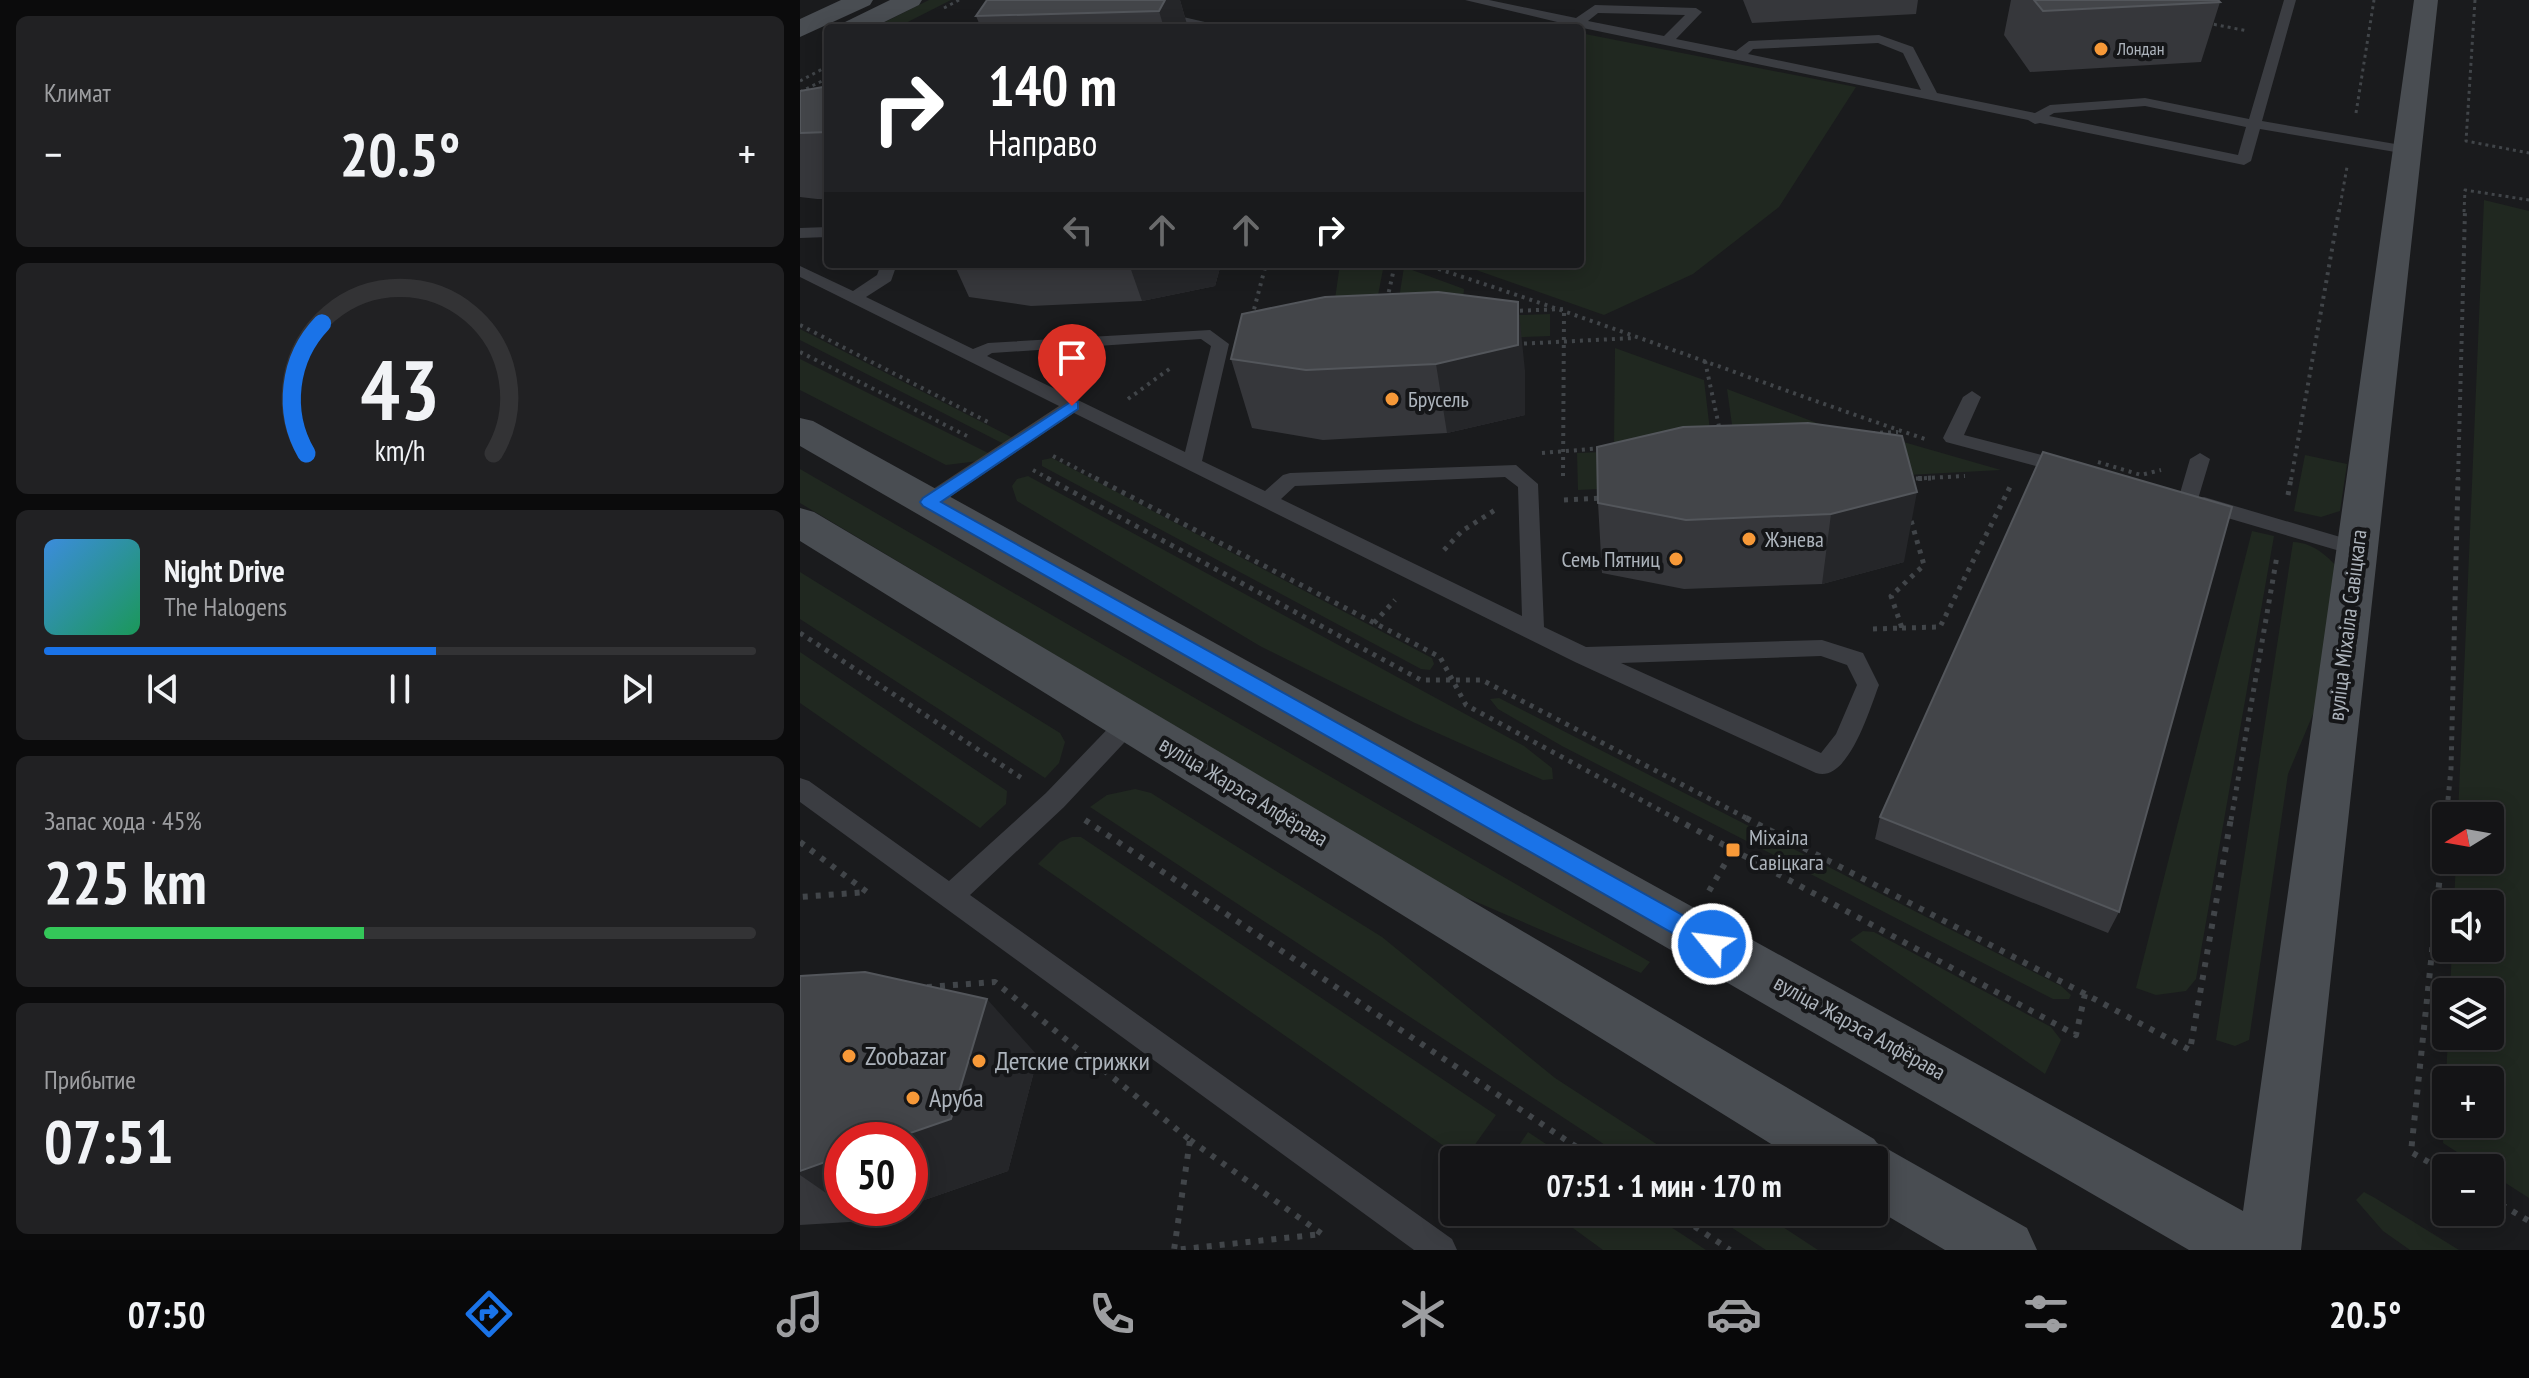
<!DOCTYPE html>
<html lang="ru">
<meta charset="utf-8">
<style>
body{margin:0;font-family:"PT Sans Narrow",sans-serif;background:#212123;color:#f1f3f6;height:100vh;display:flex;flex-direction:column;font-size:30px;white-space:nowrap}
*{box-sizing:border-box;margin:0}
p{font-size:26px;color:#9d9ea1}
.icon{flex:none;width:44px;height:44px;fill:none;stroke:currentColor;stroke-width:2;stroke-linecap:round;stroke-linejoin:round}
.map{position:relative;flex:1;overflow:hidden}
.side{display:flex;flex-direction:column;gap:16px;padding:16px;background:#0b0b0c;width:800px}
.side>*{flex:none}
.guide{position:absolute;left:24px;top:24px;width:760px;height:244px;border-radius:8px;box-shadow:0 4px 20px #0003,0 0 0 2px #333335;background:#202124;color:#fff;overflow:hidden}
.needle{width:52px;rotate:259deg}
.tools{position:absolute;left:1632px;top:802px;display:grid;gap:16px}
.tools a{display:grid;place-items:center;width:72px;height:72px;border-radius:8px;background:#141416;box-shadow:0 4px 20px #0003,0 0 0 2px #333335;font-size:40px}
.speed{position:absolute;left:24px;top:1122px;display:flex;gap:16px;font-size:40px;font-weight:700;text-align:center}
.speed>*{display:grid;place-content:center;width:104px;height:104px;border-radius:50%;background:#141416;box-shadow:0 4px 20px #0003,0 0 0 2px #333335;line-height:1}
.speed .limit{border:12px solid #d22;background:#fff;color:#111}
.pin{position:absolute;display:grid;place-items:center;width:68px;height:68px;color:#fff;margin:-82px -34px;border-radius:50% 50% 50% 0;rotate:-45deg;box-shadow:0 0 8px #0007}
.pin .icon{rotate:45deg}
.me{position:absolute;width:88px;margin:-44px;rotate:299deg;stroke-linejoin:round;filter:drop-shadow(0 0 6px #0008)}
.turn{display:flex;align-items:center;gap:28px;height:168px;padding:0 32px;font-size:36px}
.turn .icon{width:104px;height:104px;stroke-width:2.5}
.turn b{display:block;font-size:56px;line-height:68px}
.lanes{display:flex;align-items:center;height:76px;padding:0 32px;background:#0003;justify-content:center;gap:40px;direction:ltr}
.lanes .off{opacity:.35}
.big{font-size:60px;font-weight:700;line-height:1.1}
.side .tile{flex:1;display:flex;flex-direction:column;justify-content:center;gap:12px;min-width:0;padding:0 28px;border-radius:12px;background:#212123}
.side .dial{align-items:center;gap:0}
.dial svg{height:208px;overflow:visible;fill:none;stroke:#333335;stroke-width:7;stroke-linecap:round;text-anchor:middle}
.dial text{fill:#f1f3f6;stroke:none}
.song{display:flex;align-items:center;gap:24px}
.cover{width:96px;height:96px;border-radius:12px;background:linear-gradient(135deg,hsl(210 70% 55%),hsl(150 70% 35%))}
.played{height:8px;border-radius:4px;background:linear-gradient(90deg,#1a73e8 55%,#333335 55%)}
.keys{display:flex;justify-content:space-around;direction:ltr}
.heat{display:flex;justify-content:space-between;align-items:center;font-size:44px;direction:ltr}
.charge{height:12px;border-radius:6px;background:linear-gradient(90deg,#34c759 45%,#333335 0)}
.trip{position:absolute;left:640px;top:1146px;width:448px;height:80px;border-radius:8px;background:#141416;box-shadow:0 4px 20px #0003,0 0 0 2px #333335;font-weight:700;line-height:80px;text-align:center}
.menu{display:flex;height:128px;justify-content:space-around;align-items:center;background:#080809;color:#9d9ea1}
.menu .icon{width:56px;height:56px}
.menu .active{color:#1a73e8}
.menu b{font-size:36px;color:#f1f3f6}
main{display:flex;flex:1;min-height:0}
.map>svg:first-child{display:block}
</style>
<main>
<section class="side">
<div class="tile"><p>Климат</p>
<div class="heat"><a>−</a><b class="big">20.5°</b><a>+</a></div>
</div>
<div class="tile dial"><svg viewBox="0 0 100 80">
<path d="M14 69A42 42 0 1 1 86 69"/>
<path d="M14 69A42 42 0 0 1 20 19" stroke="#1a73e8"/>
<text x="50" y="56" font-size="32" font-weight="700">43</text>
<text x="50" y="72" font-size="11">km/h</text>
</svg></div>
<div class="tile">
<div class="song"><i class="cover"></i><div><b>Night Drive</b><p>The Halogens</p></div></div>
<div class="played"></div>
<div class="keys"><svg class="icon" aria-label="previous" viewBox="0 0 24 24"><path d="M18 5L8 12l10 7zM5 5v14"/></svg><svg class="icon" aria-label="pause" viewBox="0 0 24 24"><path d="M8 5v14M16 5v14"/></svg><svg class="icon" aria-label="next" viewBox="0 0 24 24"><path d="M6 5l10 7-10 7zM19 5v14"/></svg></div>
</div>
<div class="tile"><p>Запас хода · 45%</p><b class="big">225 km</b><div class="charge"></div></div>
<div class="tile"><p>Прибытие</p><b class="big">07:51</b></div>
</section>
<div class="map">
<svg width="1729" height="1250" viewBox="0 0 1729 1250">
<rect width="100%" height="100%" fill="#1a1b1d"/>
<path fill="#202820" fill-rule="evenodd" d="M129 0H151L96 28H73Z
M780 33 1056 87 979 207 893 274 804 315 659 264H780Z
M1684 200 1729 211V1198L1690 1173V1168H1682L1643 1143 1648 1036H1690V992H1650L1652 948H1690V904H1654L1656 860H1690V816H1658ZM1646 1080H1690V1124H1646Z
M540 264H584L575 311 533 313Z
M604 267 664 289 662 309 597 311Z
M750 314V336L607 342 610 319Z
M0 329 213 438 205 444 200 442 0 340Z
M815 348 904 380 911 439 814 445Z
M0 359 192 455 179 461 146 465 0 390Z
M927 389 1043 433 934 439Z
M1093 439 1201 470 1107 475Z
M900 448 905 484 778 490 777 453Z
M1505 455 1547 464 1540 511 1521 517 1494 511Z
M252 458 632 658 634 664 630 670 621 669 242 466V460Z
M0 469 850 962 841 973 651 891 0 503Z
M228 476 724 746 752 768 753 779 743 780 615 723 460 646 217 501 212 486 217 479Z
M1452 531 1474 536 1396 979 1386 991 1356 995 1336 988Z
M1493 542C1515 543 1528 557 1542 572L1534 664 1488 774 1449 1040 1435 1046 1416 1040Z
M0 572 260 733 265 742 259 763 245 778 0 619Z
M0 652 207 791 206 804 180 828 0 703Z
M699 698 1261 986 1271 995 1269 999H1253L762 746 698 709 690 699Z
M335 789 351 793 582 937 755 1078 881 1160H828L290 807 307 795Z
M272 837H281L696 1115 664 1160 238 864 260 842Z
M1063 931 1074 932 1251 1027 1261 1040 1245 1074 1050 940Z
M728 1132 770 1160H709Z
M1564 1192 1575 1198 1659 1250H1610L1583 1231 1556 1200Z
M751 1212H848L906 1250H803Z
M908 1212H960L1018 1250H966Z"/>
<g fill="none" stroke-linecap="round" stroke-linejoin="round">
<path stroke="#414549" stroke-width="3" stroke-dasharray="3 4" stroke-linecap="butt" d="M1675 0 1666 141 1729 153
M144 8 159 0
M1407 23 1448 31
M0 81 28 66
M0 92 28 78
M1556 113 1574 0
M1539 212 1547 167
M1664 212 1665 190 1729 200"/>
<path stroke="#414549" stroke-width="4" stroke-dasharray="3 5" stroke-linecap="butt" d="M623 264C792 318 957 382 1125 439
M587 300 595 264
M712 311 764 309 763 479
M452 317 466 264
M0 325 188 422
M716 344 834 338
M0 352 167 436
M905 361 920 431
M328 399 372 367
M1072 433 1098 432
M742 453 803 448
M253 456 299 480
M1298 462 1341 475 1361 470
M233 470 251 480
M1108 479 1165 476
M1491 480 1539 210
M1658 480 1665 210"/>
<path stroke="#414549" stroke-width="5" stroke-dasharray="4 6" stroke-linecap="butt" d="M247 478 621 680H682L950 820
M295 478 640 657 666 705 878 820
M1108 479 1131 478
M1488 495 1491 478
M764 500 802 498
M644 550 662 531 695 510
M574 623 595 600
M1102 628 1140 627 1212 483
M1073 629 1102 628 1091 596 1124 565 1110 517
M0 633 223 779
M1431 820 1477 556
M1646 820 1651 769 1658 478"/>
<path stroke="#414549" stroke-width="6" stroke-dasharray="5 8" stroke-linecap="butt" d="M874 818 1276 1035 1285 994 1390 1050 1431 818
M946 818 1285 994
M1646 818 1611 1152 1646 1172
M285 820 796 1160
M0 842 67 892 0 897
M909 891 933 850
M127 987 195 982 390 1140
M390 1140 522 1234 374 1250Z
M1690 1198 1729 1221
M873 1212 930 1250"/>
<path fill="#3b3d42" fill-rule="evenodd" d="M222 0H237L188 28H172Z
M665 0H689L776 18 795 5 896 8 902 12 876 39 936 51 949 41 1079 35 1113 47 1137 93 1235 113 1250 105 1345 98 1449 119 1484 0H1496L1462 121 1607 146 1614 150 1607 154 1460 129 1451 161 1444 165 1240 123 1235 124 1228 120 778 27ZM798 13 885 15 864 36 788 21ZM1078 43 1103 53 1121 90 948 54 953 49ZM1345 106 1446 127 1438 155 1249 116 1254 113Z
M357 11 418 25 420 28H397L353 18 351 15Z
M28 227V237L0 238V228Z
M81 264H97L91 281 66 297 173 349 188 343 410 330 429 344 402 461 465 491 483 475 490 473 716 465 738 484 744 627 786 647 1022 640 1063 653 1079 685C1070 708 1048 784 1016 773L775 662 274 413 135 507H121L118 502 121 497 259 406 0 277V266L53 291 77 275ZM401 339 411 346 385 452 187 356 192 353ZM705 477 718 487 722 616 481 499 495 486ZM1021 656 1047 665 1057 685 1036 734 1021 753 821 663Z
M1172 391 1181 397 1164 435 1273 463 1276 468 1273 473 1266 474 1146 442 1143 438 1163 397Z
M1400 453 1410 459 1398 499 1404 497 1564 544 1567 549 1564 554 1557 556 1397 509 1395 505H1381L1378 500 1390 459Z
M329 713 337 715 341 722 337 729 264 807 170 895 652 1239 657 1250H614L0 802V778L9 781 149 881 246 793 321 715Z"/>
<path fill="#494d52" fill-rule="evenodd" d="M41 0H73L70 5 0 37V19Z
M90 0H122L119 5 72 28H39L43 23Z
M1614 0H1638L1501 1250H1389L0 446V418L13 421 1443 1211Z
M0 508 14 512 1074 1139 1077 1143 1227 1228 1237 1250H1145L1074 1208V1160H997L0 541Z"/>
</g>
<path fill="#36373b" d="M187 0H380L388 28H181L176 16Z
M943 0H1118L1116 14 952 23Z
M1211 0H1418L1420 2 1401 62 1230 72 1204 35Z
M28 87V199H17L0 197V91Z
M154 264H421L415 286 342 301 231 306 169 297Z
M638 292 725 371V415L647 433 523 440 452 428 431 359Z
M1008 423 1104 562 1022 584 884 589 802 573 798 503Z
M1080 817 1319 912 1308 933 1075 839Z
M0 976 238 1056 208 1171 110 1205V1140H42V1208H102L66 1221 0 1225Z"/>
<path fill="#252629" d="M365 0H380L388 28H364L359 11Z
M329 264H421L415 286 342 301Z
M718 302 725 371V415L647 433 636 364Z
M1117 492 1104 562 1022 584 1031 514Z
M187 999 238 1056 208 1171 110 1205V1140H90Z
M42 1156V1204L0 1175V1171Z
M48 1208H102L66 1221Z"/>
<path fill="#434549" stroke="#53565b" stroke-width="2" d="M187 0H365L359 11 176 16Z
M1234 0H1418L1420 2 1243 11Z
M23 87H28V132L0 133V91Z
M638 292 718 302V345L636 364 506 370 431 359 442 314 525 297Z
M1008 423 1102 436 1117 492 1031 514 886 520 798 503 797 447 883 427Z
M1243 452 1432 507 1319 912 1080 817Z
M65 972 187 999 151 1119 90 1140H42V1156L0 1171V976Z"/>
<path fill="#1a73e8" stroke="#114b97" stroke-width="2" d="M272 401 278 402V409L141 502 920 936 923 944 920 951 912 954 904 951 123 506 120 502 123 498Z"/>
<g fill="#f79938" stroke="#151618" stroke-width="3">
<circle cx="1301" cy="49" r="8"/>
<circle cx="592" cy="399" r="8"/>
<circle cx="949" cy="539" r="8"/>
<circle cx="876" cy="559" r="8"/>
<rect x="925" y="842" width="16" height="16" rx="4"/>
<circle cx="49" cy="1056" r="8"/>
<circle cx="179" cy="1061" r="8"/>
<circle cx="113" cy="1098" r="8"/>
</g>
<g text-anchor="middle" stroke-width="8" stroke-linejoin="round" paint-order="stroke">
<g font-size="18" fill="#adb4bc" stroke="#151618" text-anchor="start">
<text x="1317" y="55">Лондан</text>
</g>
<g font-size="22" fill="#adb4bc" stroke="#151618" text-anchor="start">
<text x="608" y="407">Брусель</text>
<text x="965" y="547">Жэнева</text>
<text x="860" y="567" text-anchor="end">Семь Пятниц</text>
<text x="949" y="845">Міхаіла<tspan x="949" dy="25">Савіцкага</tspan></text>
</g>
<g font-size="22" fill="#adb4bc" stroke="#151618">
<text transform="translate(1547 625) rotate(-83)" y="8">вуліца Міхаіла Савіцкага</text>
<text transform="translate(444 791) rotate(31)" y="8">вуліца Жарэса Алфёрава</text>
<text transform="translate(1060 1027) rotate(29)" y="8">вуліца Жарэса Алфёрава</text>
</g>
<g font-size="26" fill="#adb4bc" stroke="#151618" text-anchor="start">
<text x="65" y="1065">Zoobazar</text>
<text x="195" y="1070">Детские стрижки</text>
<text x="129" y="1107">Аруба</text>
</g>
</g>
</svg>
<div class="tools">
<a><svg class="needle" viewBox="-14 -14 28 28"><path d="M0-13l5 13h-10z" fill="#e53935"/><path d="M0 13l5-13h-10z" fill="#9d9ea1"/></svg></a>
<a><svg class="icon" aria-label="sound" viewBox="0 0 24 24"><path d="M4 9h4l5-4v14l-5-4H4zM17 9q2 3 0 6"/></svg></a>
<a><svg class="icon" aria-label="layers" viewBox="0 0 24 24"><path d="M12 4l9 5-9 5-9-5zM3 14l9 5 9-5"/></svg></a>
<a>+</a>
<a>−</a>
</div>
<div class="speed"><div class="limit">50</div></div>
<div class="pin" style="left:272px;top:406px;background:#d93025"><svg class="icon" aria-label="arrive" viewBox="0 0 24 24"><path d="M6 21V4h12l-3 4 3 4H6"/></svg></div>
<svg class="me" style="left:912px;top:944px" viewBox="-20 -20 40 40"><circle r="17" fill="#1a73e8" stroke="#fff" stroke-width="3"/><path d="M0-11L8 9 0 5-8 9z" fill="#fff"/></svg>
<div class="trip">07:51 · 1 мин · 170 m</div>
<div class="guide">
<div class="turn"><svg class="icon" aria-label="right" viewBox="0 0 24 24"><path d="M7 20v-9h11M14 6l5 5-5 5"/></svg><div><b>140 m</b>Направо</div></div>
<div class="lanes"><svg class="icon off" aria-label="left" viewBox="0 0 24 24"><path d="M17 20v-9H6M10 6l-5 5 5 5"/></svg><svg class="icon off" aria-label="ahead" viewBox="0 0 24 24"><path d="M12 20V5M6 11l6-6 6 6"/></svg><svg class="icon off" aria-label="ahead" viewBox="0 0 24 24"><path d="M12 20V5M6 11l6-6 6 6"/></svg><svg class="icon" aria-label="right" viewBox="0 0 24 24"><path d="M7 20v-9h11M14 6l5 5-5 5"/></svg></div>
</div>
</div>
</main>
<nav class="menu">
<b>07:50</b>
<svg class="icon active" aria-label="directions" viewBox="0 0 24 24"><path d="M12 3l9 9-9 9-9-9zM9 14v-3h6M13 9l2 2-2 2"/></svg>
<svg class="icon" aria-label="music" viewBox="0 0 24 24"><path d="M9 18V5l10-2v13"/><circle cx="6" cy="18" r="3"/><circle cx="16" cy="16" r="3"/></svg>
<svg class="icon" aria-label="phone" viewBox="0 0 24 24"><path d="M5 4h4l2 5-3 2q2 4 5 5l2-3 5 2v4C11 20 4 13 5 4z"/></svg>
<svg class="icon" aria-label="climate" viewBox="0 0 24 24"><path d="M12 3v18M4 7l16 10M4 17L20 7"/></svg>
<svg class="icon" aria-label="car" viewBox="0 0 24 24"><path d="M5 17H2v-5l4-1 3-4h7l3 4 3 1v5h-3M9 17h6M6 11h13"/><circle cx="7" cy="17" r="2"/><circle cx="17" cy="17" r="2"/></svg>
<svg class="icon" aria-label="filters" viewBox="0 0 24 24"><path d="M4 7h16M4 17h16"/><circle cx="9" cy="7" r="2"/><circle cx="15" cy="17" r="2"/></svg>
<b>20.5°</b>
</nav>
